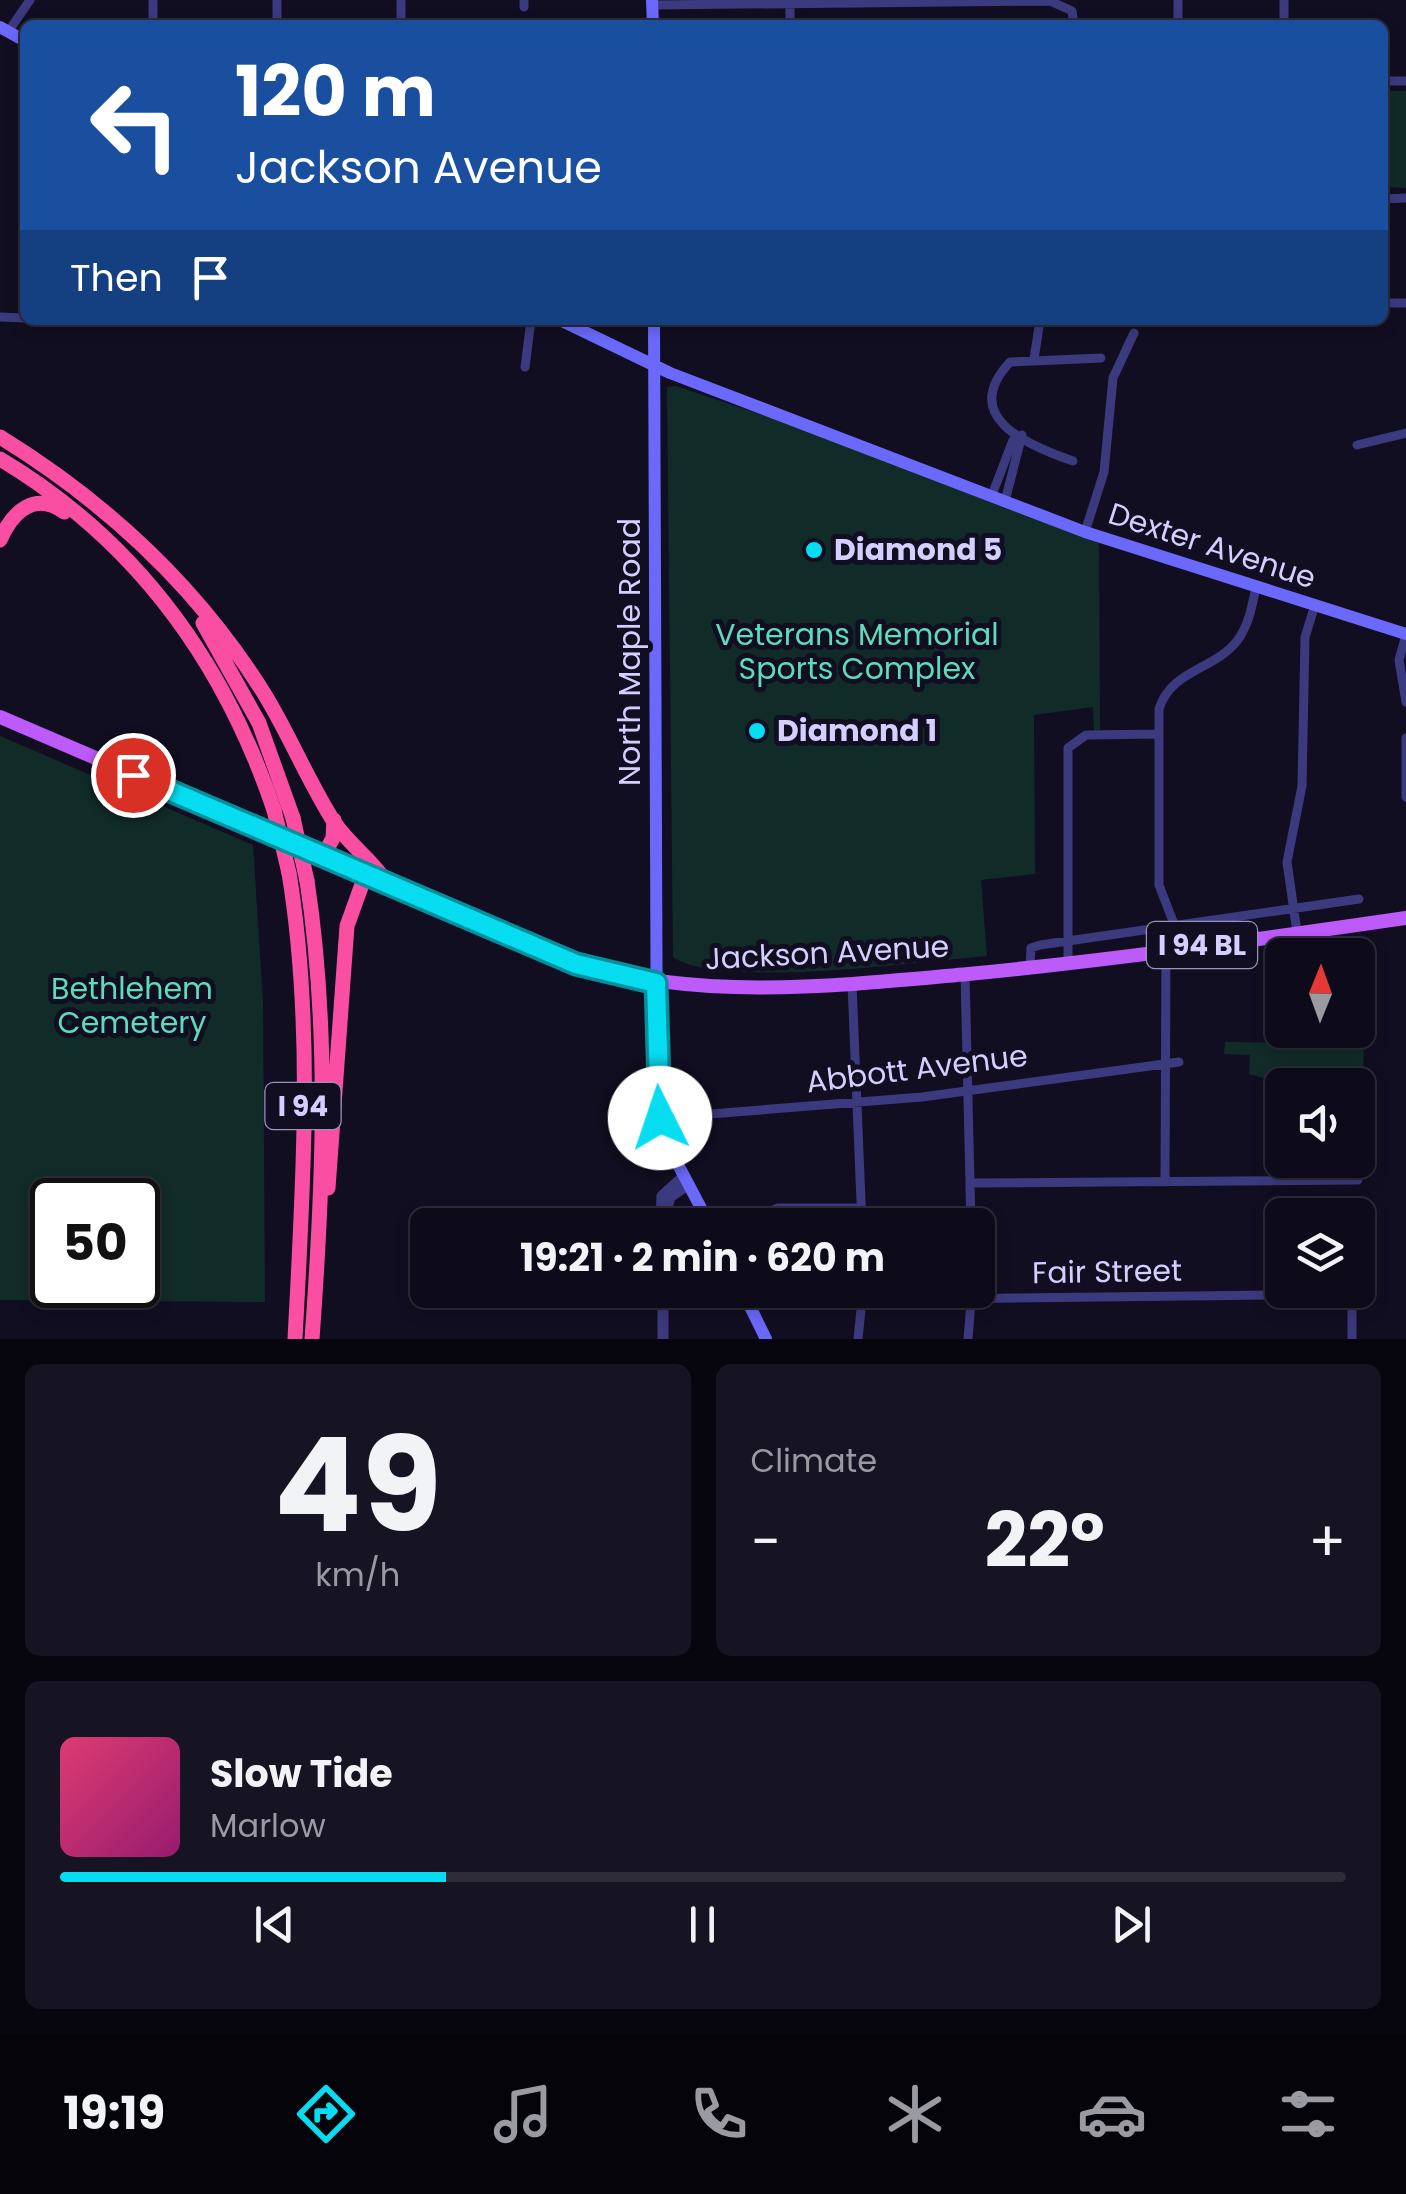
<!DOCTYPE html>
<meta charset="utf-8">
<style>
body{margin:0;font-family:Poppins,sans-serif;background:#161322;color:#f1f3f6;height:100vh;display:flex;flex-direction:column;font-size:38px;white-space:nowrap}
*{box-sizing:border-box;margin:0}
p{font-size:32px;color:#9a9aa2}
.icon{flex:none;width:55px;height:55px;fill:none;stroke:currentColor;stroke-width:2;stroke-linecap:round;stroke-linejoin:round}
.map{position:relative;height:1339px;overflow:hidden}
.details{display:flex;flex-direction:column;gap:25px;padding:25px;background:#07060e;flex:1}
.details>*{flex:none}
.hud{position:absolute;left:20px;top:20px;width:1368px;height:305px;border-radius:15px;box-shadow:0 5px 15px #0003,0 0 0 2px #2d2b38;background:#1a4fa0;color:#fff;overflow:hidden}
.needle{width:65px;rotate:1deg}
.tools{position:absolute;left:1265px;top:938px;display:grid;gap:20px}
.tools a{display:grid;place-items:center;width:110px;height:110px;border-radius:15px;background:#0d0a19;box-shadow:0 5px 15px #0003,0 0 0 2px #2d2b38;font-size:50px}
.speed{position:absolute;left:30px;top:1178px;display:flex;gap:20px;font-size:50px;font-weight:700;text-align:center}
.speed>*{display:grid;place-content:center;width:130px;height:130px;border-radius:50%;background:#0d0a19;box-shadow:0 5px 15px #0003,0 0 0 2px #2d2b38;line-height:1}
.speed .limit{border:5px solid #111;border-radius:15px;background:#fff;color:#111}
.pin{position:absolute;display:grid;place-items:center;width:85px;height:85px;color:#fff;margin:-42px;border:5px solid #fff;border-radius:50%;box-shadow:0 2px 10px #0007}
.me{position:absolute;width:110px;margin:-55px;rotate:356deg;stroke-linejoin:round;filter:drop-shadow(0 0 8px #0008)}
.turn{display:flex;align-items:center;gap:35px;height:210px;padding:0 50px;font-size:45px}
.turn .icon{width:130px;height:130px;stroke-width:2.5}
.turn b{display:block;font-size:70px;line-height:85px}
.then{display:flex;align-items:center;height:95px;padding:0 50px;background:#0003;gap:20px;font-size:38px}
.big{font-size:75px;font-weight:700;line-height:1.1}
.details .card{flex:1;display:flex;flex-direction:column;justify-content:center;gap:15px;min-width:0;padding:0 35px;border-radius:15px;background:#161322}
.details .dial{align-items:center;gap:0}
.dial b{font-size:130px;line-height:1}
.song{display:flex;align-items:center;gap:30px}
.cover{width:120px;height:120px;border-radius:15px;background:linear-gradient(135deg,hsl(340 70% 55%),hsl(320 70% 35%))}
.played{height:10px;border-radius:5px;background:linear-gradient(90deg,#07ddf1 30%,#2d2b38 30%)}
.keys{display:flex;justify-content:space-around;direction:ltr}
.heat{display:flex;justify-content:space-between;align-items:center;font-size:55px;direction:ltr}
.details .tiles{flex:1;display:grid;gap:25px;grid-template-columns:1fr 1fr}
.card:last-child{grid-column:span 2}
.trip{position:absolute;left:410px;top:1208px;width:585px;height:100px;border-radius:15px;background:#0d0a19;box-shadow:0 5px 15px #0003,0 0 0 2px #2d2b38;font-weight:700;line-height:100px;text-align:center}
.tab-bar{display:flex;height:160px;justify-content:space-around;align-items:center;background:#05040a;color:#9a9aa2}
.tab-bar .icon{width:70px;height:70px}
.tab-bar .selected{color:#07ddf1}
.tab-bar b{font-size:45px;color:#f1f3f6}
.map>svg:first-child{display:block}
</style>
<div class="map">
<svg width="1406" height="1339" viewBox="0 0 1406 1339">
<rect width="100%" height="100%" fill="#110e21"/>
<path fill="#112b29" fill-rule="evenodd" d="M1383 91H1406V188L1383 187Z
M676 386 795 426 1099 543 1100 730H1094L1093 707 1034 715 1035 874 981 880 987 956C923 961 720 990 673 957L667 387Z
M0 736 253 845 263 1001 265 1302 0 1300ZM52 1200H138V1285H52Z
M1358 1011 1364 1024 1363 1107 1358 1109V1085H1306L1301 1079C1291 1084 1261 1078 1249 1074L1250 1055 1224 1054 1225 1042 1312 1043 1323 1038 1324 1030H1358Z"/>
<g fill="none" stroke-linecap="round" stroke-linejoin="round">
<path stroke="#3c3a7e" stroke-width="9" d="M277 0V25
M401 0V25
M524 0V7
M1284 0V25
M652 5 1050 1 1072 11 1074 25
M153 25V0
M523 25V23
M790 25V0
M1178 25V0
M8 32 30 0
M1382 81H1406
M1382 199 1406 198
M1382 303H1406
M0 317 25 318
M1034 359 1040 320
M525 367 531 320
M1357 445 1406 433
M1073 461C1024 444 960 416 1010 362L1101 358
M992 495 1013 440 1022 435 1005 501
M1085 532 1104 472 1113 378 1134 333
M1406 635 1399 660 1406 702
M1406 738V797
M1174 924 1159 885V709C1171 670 1214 670 1237 641 1249 625 1252 606 1256 587
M1297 932 1287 862 1302 786 1305 637 1315 605
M1068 963V748L1086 735 1158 734
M1030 968 1031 948 1040 945 1359 899
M965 974 971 1225
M852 984 862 1225
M660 1118 922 1097 1179 1062
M1165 1182 1166 950
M971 1183 1358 1180
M738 1225 778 1208H862
M1352 1292V1339
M863 1300 1352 1294
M858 1339 863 1290
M968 1339 972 1290"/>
<path stroke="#3c3a7e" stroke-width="11" d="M663 1221 670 1197 689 1184
M661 1225 662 1196 684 1176
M663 1290V1339"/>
<path stroke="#6b69fb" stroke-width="12" d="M652 0 653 25
M0 27 25 41
M560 320 670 373 1085 532 1406 634
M654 320 657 1095 674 1157 710 1225
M742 1290 766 1339"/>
<path stroke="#bc5afa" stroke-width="14" d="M0 717 576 964C705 1001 836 986 968 974 1114 960 1261 939 1406 918"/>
<path stroke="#fa4ea2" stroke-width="15" d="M0 437C107 503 198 587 265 695 290 736 308 781 334 822 350 846 374 861 388 885
M0 459C136 540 224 662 274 810
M0 540C13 511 35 491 64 512
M203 623 259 723 293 818
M322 858 333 838 334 820
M289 873C314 1026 303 1185 295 1339
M307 881C330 1030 323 1188 312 1339
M328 1188 347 926 365 876"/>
<path stroke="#fa4ea2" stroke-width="15" d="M274 810 289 873
M293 818 307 881"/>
</g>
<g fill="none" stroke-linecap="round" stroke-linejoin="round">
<defs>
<path id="route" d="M133 775 576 964 656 983 660 1118"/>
</defs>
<use href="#route" stroke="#05909d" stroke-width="25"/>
<use href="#route" stroke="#07ddf1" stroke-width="18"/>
</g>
<g fill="#07ddf1" stroke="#110e21" stroke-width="4">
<circle cx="814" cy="550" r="10"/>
<circle cx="757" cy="731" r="10"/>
</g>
<g text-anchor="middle" stroke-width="10" stroke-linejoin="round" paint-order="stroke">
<g fill="#110e21" stroke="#9a95bc" stroke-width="2.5">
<rect x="1147" y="922" width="110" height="46" rx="8"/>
<rect x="265.5" y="1083" width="75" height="46" rx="8"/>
</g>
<g font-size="28" font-weight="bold" fill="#d4cffe">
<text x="1202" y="955">I 94 BL</text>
<text x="303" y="1116">I 94</text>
</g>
<g font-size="30" fill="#d4cffe" stroke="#110e21">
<text transform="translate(1212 546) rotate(18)" y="10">Dexter Avenue</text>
<text transform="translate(630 652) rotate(-90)" y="10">North Maple Road</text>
<text transform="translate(827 953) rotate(-3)" y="10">Jackson Avenue</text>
<text transform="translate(917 1069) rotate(-7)" y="10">Abbott Avenue</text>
<text transform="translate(1107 1272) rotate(-1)" y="10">Fair Street</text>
</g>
<g font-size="30" font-weight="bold" fill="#d4cffe" stroke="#110e21" text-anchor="start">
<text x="834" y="560">Diamond 5</text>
<text x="777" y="741">Diamond 1</text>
</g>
<g font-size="30" fill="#5edbba" stroke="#110e21">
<text x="857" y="645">Veterans Memorial<tspan x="857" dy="34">Sports Complex</tspan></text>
<text x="132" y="999">Bethlehem<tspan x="132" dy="34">Cemetery</tspan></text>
</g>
</g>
</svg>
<div class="tools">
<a><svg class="needle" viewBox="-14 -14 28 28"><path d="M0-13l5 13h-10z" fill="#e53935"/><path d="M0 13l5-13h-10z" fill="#9a9aa2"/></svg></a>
<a><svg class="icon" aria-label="sound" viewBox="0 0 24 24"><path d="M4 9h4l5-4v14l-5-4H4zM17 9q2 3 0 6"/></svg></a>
<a><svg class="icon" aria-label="layers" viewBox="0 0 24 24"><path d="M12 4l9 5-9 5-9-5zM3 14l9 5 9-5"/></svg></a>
</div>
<div class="speed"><div class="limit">50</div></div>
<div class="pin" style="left:133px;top:775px;background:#d93025"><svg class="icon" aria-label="arrive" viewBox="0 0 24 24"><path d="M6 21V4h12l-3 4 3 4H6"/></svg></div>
<svg class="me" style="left:660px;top:1118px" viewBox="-20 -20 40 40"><circle r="19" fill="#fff"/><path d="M0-13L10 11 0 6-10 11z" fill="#07ddf1"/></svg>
<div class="trip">19:21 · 2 min · 620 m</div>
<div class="hud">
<div class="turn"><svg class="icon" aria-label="left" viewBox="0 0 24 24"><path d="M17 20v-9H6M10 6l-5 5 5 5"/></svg><div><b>120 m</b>Jackson Avenue</div></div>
<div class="then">Then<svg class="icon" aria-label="arrive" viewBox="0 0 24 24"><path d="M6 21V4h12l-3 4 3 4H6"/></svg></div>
</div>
</div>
<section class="details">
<div class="tiles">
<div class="card dial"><b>49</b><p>km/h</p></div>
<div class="card"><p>Climate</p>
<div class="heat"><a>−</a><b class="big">22°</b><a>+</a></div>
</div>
<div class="card">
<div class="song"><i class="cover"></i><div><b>Slow Tide</b><p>Marlow</p></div></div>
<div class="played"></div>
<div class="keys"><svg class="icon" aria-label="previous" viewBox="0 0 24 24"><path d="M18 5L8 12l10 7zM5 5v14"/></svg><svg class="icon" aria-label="pause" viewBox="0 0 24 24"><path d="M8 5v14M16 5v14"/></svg><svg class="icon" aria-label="next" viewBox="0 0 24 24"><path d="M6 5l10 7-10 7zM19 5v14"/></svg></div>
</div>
</div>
</section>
<nav class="tab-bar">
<b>19:19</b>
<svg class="icon selected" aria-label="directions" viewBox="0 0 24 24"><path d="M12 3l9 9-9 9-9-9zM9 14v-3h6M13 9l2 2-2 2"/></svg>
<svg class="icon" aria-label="music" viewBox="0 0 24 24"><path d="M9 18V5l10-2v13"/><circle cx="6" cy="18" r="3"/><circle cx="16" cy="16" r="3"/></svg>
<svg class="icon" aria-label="phone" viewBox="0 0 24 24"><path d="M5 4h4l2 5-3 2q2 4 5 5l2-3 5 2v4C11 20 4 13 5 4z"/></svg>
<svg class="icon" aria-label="climate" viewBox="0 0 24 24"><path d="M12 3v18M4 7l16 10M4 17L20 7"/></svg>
<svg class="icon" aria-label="car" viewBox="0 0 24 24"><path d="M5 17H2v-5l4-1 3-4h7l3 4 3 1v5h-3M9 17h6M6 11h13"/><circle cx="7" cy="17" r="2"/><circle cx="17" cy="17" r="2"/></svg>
<svg class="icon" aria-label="filters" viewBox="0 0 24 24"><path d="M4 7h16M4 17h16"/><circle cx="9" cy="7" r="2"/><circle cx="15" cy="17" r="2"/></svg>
</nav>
